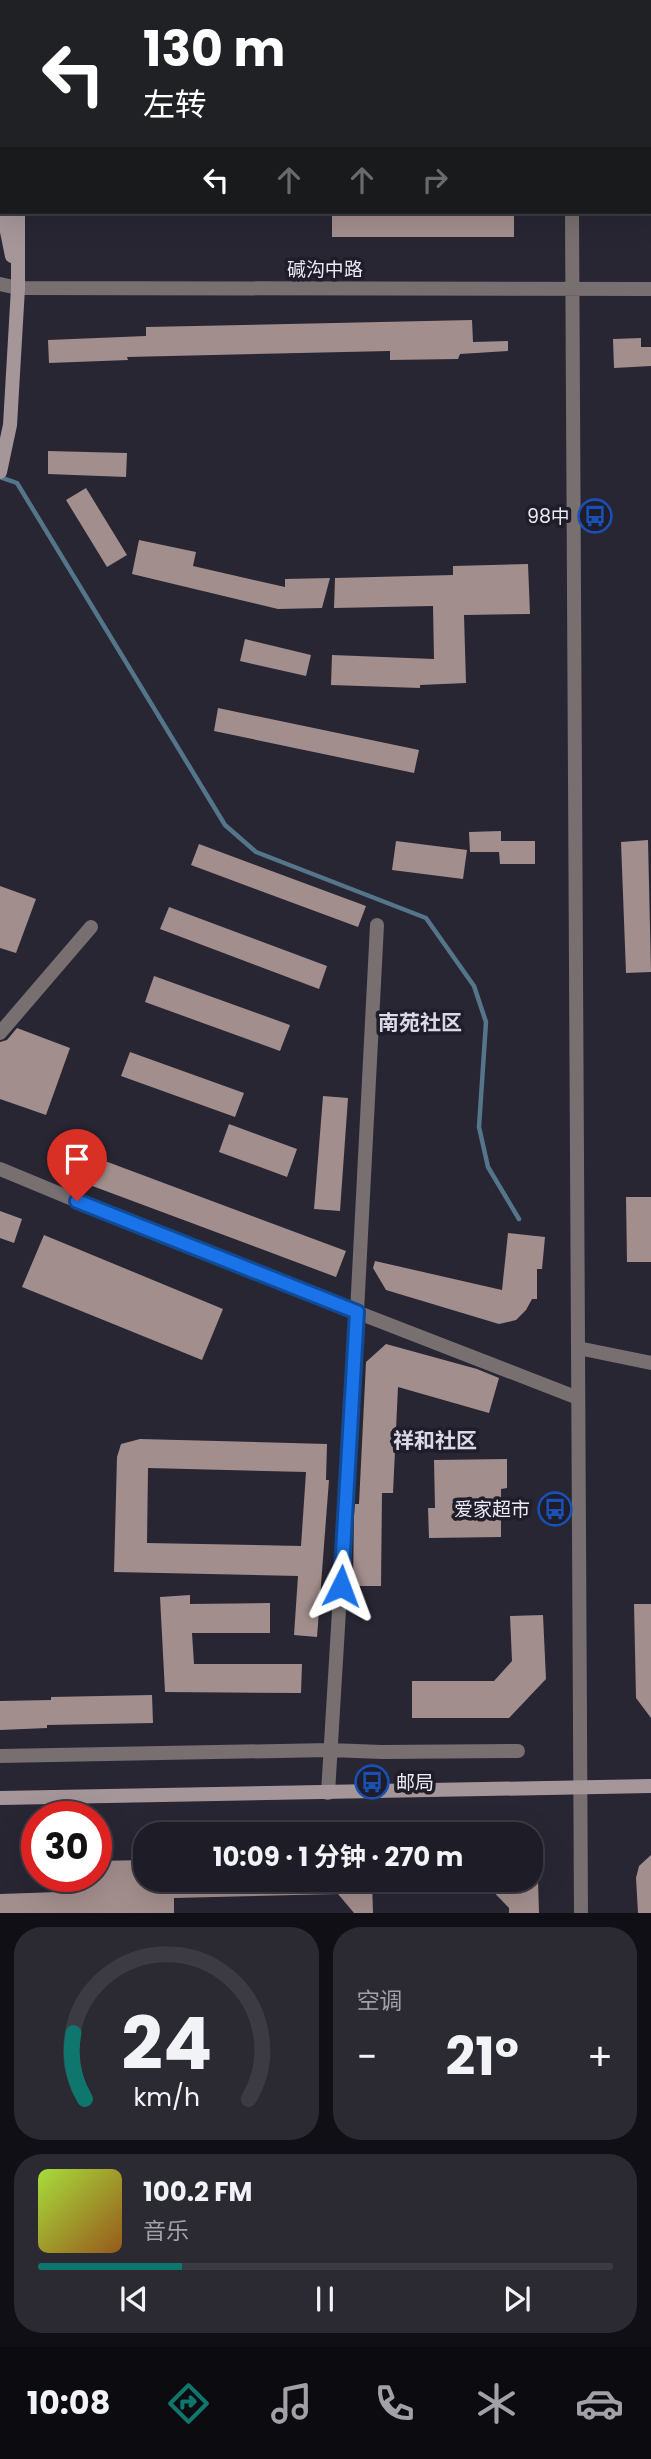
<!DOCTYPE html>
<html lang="zh">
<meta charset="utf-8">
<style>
body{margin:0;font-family:Poppins,"Noto Sans SC",sans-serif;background:#2b2932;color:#f1f3f6;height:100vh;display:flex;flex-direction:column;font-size:26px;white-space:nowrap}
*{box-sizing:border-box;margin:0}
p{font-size:23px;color:#a1a1a7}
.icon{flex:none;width:38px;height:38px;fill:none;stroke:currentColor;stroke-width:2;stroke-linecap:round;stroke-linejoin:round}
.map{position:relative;height:1913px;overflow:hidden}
.drawer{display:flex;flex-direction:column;gap:14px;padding:14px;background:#100f15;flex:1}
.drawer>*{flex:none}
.hud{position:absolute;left:0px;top:0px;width:651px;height:214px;box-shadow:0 7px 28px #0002,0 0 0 2px #3c3a43;background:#202124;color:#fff;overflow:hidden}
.speed{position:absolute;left:21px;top:1801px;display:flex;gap:14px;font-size:35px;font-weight:700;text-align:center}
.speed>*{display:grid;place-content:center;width:91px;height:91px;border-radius:50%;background:#1e1c26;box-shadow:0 7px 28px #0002,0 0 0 2px #3c3a43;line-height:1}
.speed .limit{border:10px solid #d22;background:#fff;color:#111}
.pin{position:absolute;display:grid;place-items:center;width:60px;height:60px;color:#fff;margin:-72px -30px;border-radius:50% 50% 50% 0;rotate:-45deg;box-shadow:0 0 7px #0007}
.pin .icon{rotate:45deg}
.me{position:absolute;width:77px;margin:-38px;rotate:3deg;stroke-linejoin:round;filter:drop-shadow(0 0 5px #0008)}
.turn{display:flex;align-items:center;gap:24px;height:147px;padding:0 28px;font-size:32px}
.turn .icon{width:91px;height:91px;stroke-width:2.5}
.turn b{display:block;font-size:49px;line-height:60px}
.lanes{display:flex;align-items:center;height:66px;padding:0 28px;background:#0003;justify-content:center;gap:35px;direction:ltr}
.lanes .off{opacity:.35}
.big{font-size:52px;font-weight:700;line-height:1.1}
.drawer .tile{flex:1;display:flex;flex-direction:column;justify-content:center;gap:10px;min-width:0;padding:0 24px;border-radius:28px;background:#2b2932}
.drawer .dial{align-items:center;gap:0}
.dial svg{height:182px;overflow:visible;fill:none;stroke:#3c3a43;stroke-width:7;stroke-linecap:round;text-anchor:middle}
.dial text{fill:#f1f3f6;stroke:none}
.song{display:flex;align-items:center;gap:21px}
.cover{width:84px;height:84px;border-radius:10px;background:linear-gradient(135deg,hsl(80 70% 55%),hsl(30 70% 35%))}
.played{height:7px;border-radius:4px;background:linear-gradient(90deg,#0f766e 25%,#3c3a43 25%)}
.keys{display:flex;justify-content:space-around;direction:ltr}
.heat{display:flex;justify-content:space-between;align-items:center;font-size:38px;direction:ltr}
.drawer .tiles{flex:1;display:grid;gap:14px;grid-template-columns:1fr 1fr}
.tile:last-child{grid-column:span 2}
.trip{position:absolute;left:133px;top:1822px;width:410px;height:70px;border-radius:28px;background:#1e1c26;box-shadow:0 7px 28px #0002,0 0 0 2px #3c3a43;font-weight:700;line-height:70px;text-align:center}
.menu{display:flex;height:112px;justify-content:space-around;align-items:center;background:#0c0b0f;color:#a1a1a7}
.menu .icon{width:49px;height:49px}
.menu .on{color:#0f766e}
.menu b{font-size:32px;color:#f1f3f6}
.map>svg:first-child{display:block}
</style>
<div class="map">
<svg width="651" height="1913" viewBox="0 0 651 1913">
<rect width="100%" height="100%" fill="#282633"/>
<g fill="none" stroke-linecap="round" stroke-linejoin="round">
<path stroke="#54758a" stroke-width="4.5" d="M0 477 17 483 225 825 256 852 426 918 474 986 486 1022 479 1127 488 1167 519 1219"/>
</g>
<path fill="#a28e8d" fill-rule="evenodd" d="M332 212H514V237H332Z
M472 320 473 342 508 341V351L460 354 458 359 390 360V351L127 357 128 360 49 363 48 340 146 336V327Z
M641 338V347H651V366L614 368 613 339Z
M48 451 127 453 126 477 48 474Z
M86 488 127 555 107 567 66 500Z
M139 540 196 552 193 566 285 587V579L330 578 322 608 278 609 132 574Z
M528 564 530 614 464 615 466 683 420 685V688L331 685 332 655 434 659 433 606 334 608 335 578 453 575V566Z
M245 639 311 655 306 676 240 661Z
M218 708 419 750 414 773 214 731Z
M501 831V841H535V864H500L499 852H470L469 832Z
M648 840 651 972 626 973 621 842Z
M396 841 467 850 463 879 392 870Z
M199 844 366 906 358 927 191 865Z
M0 886 36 899 16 953 0 948Z
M169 907 327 966 319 989 160 929Z
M154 976 290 1025 280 1051 145 1002Z
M17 1028 70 1048 46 1115 0 1099V1042L7 1040Z
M130 1052 244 1093 235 1117 121 1076Z
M323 1096 348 1098 340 1211 314 1209Z
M229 1124 297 1149 287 1177 219 1152Z
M97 1158 346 1251 336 1277 87 1184Z
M626 1197H651V1262H627Z
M0 1211 22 1219 14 1243 0 1238Z
M508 1233 545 1237 542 1269H537V1299H532L526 1310 516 1320 499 1324 386 1290 373 1268 375 1261 502 1290Z
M44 1235 223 1309 202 1360 22 1287Z
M386 1344 477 1369 499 1378 489 1413 398 1387 393 1493H382L381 1586H353L354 1515 355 1504H359L366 1362Z
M140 1439 327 1444 326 1480H329L317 1637 294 1635 298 1576 114 1572 117 1457 121 1444ZM148 1468 306 1472 301 1546 147 1543Z
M507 1459V1488L501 1489V1537L429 1538 428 1508H435L434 1460Z
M190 1595V1604L270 1603V1633H192L194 1664H302L301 1693 165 1692 160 1597Z
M634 1604H651V1718L636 1698Z
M543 1615 546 1679 509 1718H412V1681H494L512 1661 510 1616Z
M152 1695 153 1723 47 1725V1728L0 1730V1701L51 1700V1697Z
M651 1855V1913H638L636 1878 639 1866Z
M145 1860V1880H372L373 1913H354L338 1894 174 1898V1913H0V1894L58 1892 57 1876H96V1861Z
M482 1880H538L539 1913H509V1908Z"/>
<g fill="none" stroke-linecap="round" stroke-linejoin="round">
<path stroke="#776f70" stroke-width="14" d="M0 1033 91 927
M578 1348 651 1363
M0 1756 330 1750 382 1752 518 1751
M328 1793 357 1312 377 925"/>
<path stroke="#776f70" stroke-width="14" d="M566 0V2
M572 212 581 1913
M0 284 18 288 651 289
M0 1169 181 1244 578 1398"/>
<path stroke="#a59799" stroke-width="14" d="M18 0V2
M3 212 12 256
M0 472 10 425 18 288V212
M0 1798 651 1786"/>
</g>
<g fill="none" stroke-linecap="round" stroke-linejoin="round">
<defs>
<path id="route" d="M77 1201 357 1312 341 1586"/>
</defs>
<use href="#route" stroke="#114b97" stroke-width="18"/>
<use href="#route" stroke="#1a73e8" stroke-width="12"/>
</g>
<defs>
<symbol id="bus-ring" viewBox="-11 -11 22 22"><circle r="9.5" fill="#1e1d29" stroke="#1a4fb4" stroke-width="1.5"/><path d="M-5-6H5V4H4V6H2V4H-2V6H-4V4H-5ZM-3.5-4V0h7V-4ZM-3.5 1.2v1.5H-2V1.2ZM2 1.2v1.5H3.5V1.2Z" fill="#1a4fb4"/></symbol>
</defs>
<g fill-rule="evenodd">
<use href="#bus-ring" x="576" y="497" width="38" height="38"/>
<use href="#bus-ring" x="536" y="1490" width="38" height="38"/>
<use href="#bus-ring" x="353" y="1763" width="38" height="38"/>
</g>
<g text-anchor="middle" stroke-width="7" stroke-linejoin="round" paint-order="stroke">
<g font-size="19" fill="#ebeaf3" stroke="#1e1d29">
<text x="325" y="276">碱沟中路</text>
</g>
<g font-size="19" fill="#ebeaf3" stroke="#1e1d29" text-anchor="end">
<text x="570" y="523">98中</text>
<text x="530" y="1516">爱家超市</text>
<text x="396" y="1789" text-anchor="start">邮局</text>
</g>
<g font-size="21" font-weight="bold" fill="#dad8e9" stroke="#1e1d29">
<text x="420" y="1030">南苑社区</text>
<text x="435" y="1448">祥和社区</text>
</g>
</g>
</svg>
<div class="speed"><div class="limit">30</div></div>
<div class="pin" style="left:77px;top:1201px;background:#d93025"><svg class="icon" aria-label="arrive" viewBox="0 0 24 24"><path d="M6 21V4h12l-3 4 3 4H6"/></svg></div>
<svg class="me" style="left:341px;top:1586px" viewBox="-20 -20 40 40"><path d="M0-17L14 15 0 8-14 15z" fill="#1a73e8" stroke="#fff" stroke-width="4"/></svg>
<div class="trip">10:09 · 1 分钟 · 270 m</div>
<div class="hud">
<div class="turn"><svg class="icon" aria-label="left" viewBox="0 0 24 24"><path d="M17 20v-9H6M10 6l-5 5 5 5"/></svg><div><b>130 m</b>左转</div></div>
<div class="lanes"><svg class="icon" aria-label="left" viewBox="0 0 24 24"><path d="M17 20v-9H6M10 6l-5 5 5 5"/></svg><svg class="icon off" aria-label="ahead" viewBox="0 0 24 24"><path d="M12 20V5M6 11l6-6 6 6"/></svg><svg class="icon off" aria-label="ahead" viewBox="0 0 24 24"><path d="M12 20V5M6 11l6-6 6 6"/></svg><svg class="icon off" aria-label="right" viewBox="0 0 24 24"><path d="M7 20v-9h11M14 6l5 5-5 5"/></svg></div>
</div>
</div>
<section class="drawer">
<div class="tiles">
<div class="tile dial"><svg viewBox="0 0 100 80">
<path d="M14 69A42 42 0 1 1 86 69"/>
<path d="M14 69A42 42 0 0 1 9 40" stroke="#0f766e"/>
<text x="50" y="56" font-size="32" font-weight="700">24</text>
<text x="50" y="72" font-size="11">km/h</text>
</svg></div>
<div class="tile"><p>空调</p>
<div class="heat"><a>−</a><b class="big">21°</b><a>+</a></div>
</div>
<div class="tile">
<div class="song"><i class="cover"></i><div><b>100.2 FM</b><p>音乐</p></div></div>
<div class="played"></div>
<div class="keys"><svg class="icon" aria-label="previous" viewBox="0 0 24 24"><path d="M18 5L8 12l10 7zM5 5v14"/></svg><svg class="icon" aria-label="pause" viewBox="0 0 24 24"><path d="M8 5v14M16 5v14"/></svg><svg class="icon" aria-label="next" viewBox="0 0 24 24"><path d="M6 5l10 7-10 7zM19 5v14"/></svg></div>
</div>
</div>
</section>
<nav class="menu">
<b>10:08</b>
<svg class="icon on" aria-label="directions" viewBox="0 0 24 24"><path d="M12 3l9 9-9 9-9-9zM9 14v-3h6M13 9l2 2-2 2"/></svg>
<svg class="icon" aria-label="music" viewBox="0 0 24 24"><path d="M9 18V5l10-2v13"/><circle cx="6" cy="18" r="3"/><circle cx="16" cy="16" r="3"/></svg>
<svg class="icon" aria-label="phone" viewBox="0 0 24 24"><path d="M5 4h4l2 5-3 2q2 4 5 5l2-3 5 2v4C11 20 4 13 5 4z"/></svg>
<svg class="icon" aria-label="climate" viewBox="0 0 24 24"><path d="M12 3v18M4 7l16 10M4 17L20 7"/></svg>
<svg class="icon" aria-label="car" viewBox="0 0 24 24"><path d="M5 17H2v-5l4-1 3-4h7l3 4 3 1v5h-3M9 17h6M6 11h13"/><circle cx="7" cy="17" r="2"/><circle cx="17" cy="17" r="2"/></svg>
</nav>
